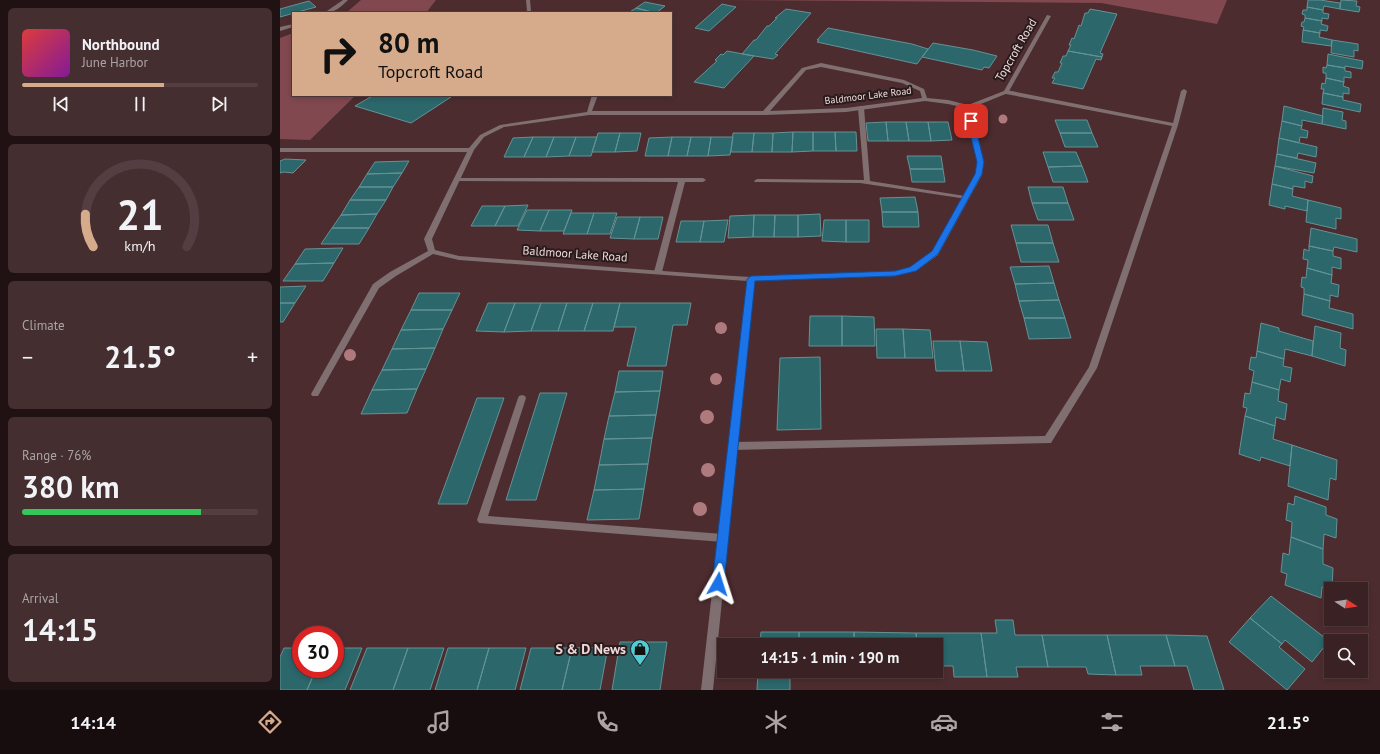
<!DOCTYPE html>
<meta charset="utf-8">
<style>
body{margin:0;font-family:"PT Sans",sans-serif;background:#452e30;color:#f1f3f6;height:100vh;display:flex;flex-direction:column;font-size:15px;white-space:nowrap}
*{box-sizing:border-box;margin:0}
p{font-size:13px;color:#aba3a6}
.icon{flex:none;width:22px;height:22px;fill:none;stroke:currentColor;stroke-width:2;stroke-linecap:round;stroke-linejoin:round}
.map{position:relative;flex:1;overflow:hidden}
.panel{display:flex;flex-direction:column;gap:8px;padding:8px;background:#201213;width:280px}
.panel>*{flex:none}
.top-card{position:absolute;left:12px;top:12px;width:380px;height:84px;border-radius:0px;box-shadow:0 2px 6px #0003,0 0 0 1px #543e41;background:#d6ab8b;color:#111;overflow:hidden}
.needle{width:26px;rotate:102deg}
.tools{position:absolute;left:1044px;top:582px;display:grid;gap:8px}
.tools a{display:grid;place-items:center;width:44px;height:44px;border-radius:0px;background:#3a2123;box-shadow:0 2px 6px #0003,0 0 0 1px #543e41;font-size:20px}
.speed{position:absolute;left:12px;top:626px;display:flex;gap:8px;font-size:20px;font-weight:700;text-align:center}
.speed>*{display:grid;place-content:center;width:52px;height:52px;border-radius:50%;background:#3a2123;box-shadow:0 2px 6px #0003,0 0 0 1px #543e41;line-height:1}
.speed .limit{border:6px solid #d22;background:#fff;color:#111}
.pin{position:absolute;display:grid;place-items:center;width:34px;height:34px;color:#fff;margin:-17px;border-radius:8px;box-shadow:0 2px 6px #0006}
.me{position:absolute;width:44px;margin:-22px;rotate:6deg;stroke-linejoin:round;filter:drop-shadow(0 0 3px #0008)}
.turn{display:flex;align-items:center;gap:14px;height:84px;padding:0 20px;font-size:18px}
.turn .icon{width:52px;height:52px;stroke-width:2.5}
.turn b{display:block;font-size:28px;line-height:34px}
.big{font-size:30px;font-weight:700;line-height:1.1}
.panel .tile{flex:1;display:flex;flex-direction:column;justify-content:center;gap:6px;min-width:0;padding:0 14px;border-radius:6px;background:#452e30}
.panel .dial{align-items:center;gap:0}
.dial svg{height:104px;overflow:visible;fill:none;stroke:#543e41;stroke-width:7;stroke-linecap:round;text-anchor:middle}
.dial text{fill:#f1f3f6;stroke:none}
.song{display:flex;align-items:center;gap:12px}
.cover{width:48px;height:48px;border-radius:6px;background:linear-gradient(135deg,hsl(0 70% 55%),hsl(290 70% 35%))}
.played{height:4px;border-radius:2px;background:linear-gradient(90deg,#d6ab8b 60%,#543e41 60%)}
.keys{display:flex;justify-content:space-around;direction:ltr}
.heat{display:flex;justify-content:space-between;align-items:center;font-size:22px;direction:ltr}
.charge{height:6px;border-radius:3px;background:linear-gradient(90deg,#34c759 76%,#543e41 0)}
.trip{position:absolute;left:437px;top:638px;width:226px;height:40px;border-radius:0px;background:#3a2123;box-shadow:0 2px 6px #0003,0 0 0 1px #543e41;font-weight:700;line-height:40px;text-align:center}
.tab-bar{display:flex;height:64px;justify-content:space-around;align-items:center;background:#170d0e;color:#aba3a6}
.tab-bar .icon{width:28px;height:28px}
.tab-bar .active{color:#d6ab8b}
.tab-bar b{font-size:18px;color:#f1f3f6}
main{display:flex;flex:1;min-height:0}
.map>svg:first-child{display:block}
</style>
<main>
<section class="panel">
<div class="tile">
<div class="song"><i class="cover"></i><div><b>Northbound</b><p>June Harbor</p></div></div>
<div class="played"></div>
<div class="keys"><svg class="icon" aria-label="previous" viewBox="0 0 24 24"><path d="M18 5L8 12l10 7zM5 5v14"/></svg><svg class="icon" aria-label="pause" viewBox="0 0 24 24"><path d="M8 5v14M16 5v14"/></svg><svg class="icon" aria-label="next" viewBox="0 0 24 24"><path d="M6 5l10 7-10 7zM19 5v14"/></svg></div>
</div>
<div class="tile dial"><svg viewBox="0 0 100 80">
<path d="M14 69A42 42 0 1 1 86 69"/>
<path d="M14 69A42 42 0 0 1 8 44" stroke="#d6ab8b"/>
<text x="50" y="56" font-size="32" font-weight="700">21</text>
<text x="50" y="72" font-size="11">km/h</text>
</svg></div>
<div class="tile"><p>Climate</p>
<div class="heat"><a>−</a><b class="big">21.5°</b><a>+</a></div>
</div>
<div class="tile"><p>Range · 76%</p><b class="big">380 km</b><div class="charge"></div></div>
<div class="tile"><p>Arrival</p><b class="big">14:15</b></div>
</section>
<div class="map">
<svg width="1100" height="690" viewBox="0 0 1100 690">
<rect width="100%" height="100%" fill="#4d2c2f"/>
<path fill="#81484f" d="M81 0H156L146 13H66Z
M442 0H947L937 24 821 3Z
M13 33V95H76L30 140 0 139V38Z"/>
<path fill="#2b676b" stroke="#659295" d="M1028 0H1040L1060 3V9L1044 6 1043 10 1027 7Z
M1061 0 1077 1 1076 6 1080 7 1079 12 1060 9Z
M29 1 36 7 0 17V9Z
M365 2 385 6 376 13 356 8Z
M442 4 456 7 429 31 415 28Z
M1027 7 1043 10V13L1049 14 1048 19 1042 18V21L1025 18V15L1022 14 1023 10H1027Z
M356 8 376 13H348Z
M506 9 531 13 495 54 498 55 493 59 462 54 474 40H476L487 26H489L497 18H495Z
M810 9 837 14 820 53 823 54 822 57 788 51 791 45H789L792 38 794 39 799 25 801 26 805 13H808Z
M1025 18 1042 21 1041 24 1048 26 1047 31 1040 30V33L1023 30 1024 27 1021 26 1022 22H1024Z
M548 28 632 44 648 49 637 64 537 42 539 40H537Z
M1023 30 1040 33 1039 37 1052 40 1051 46 1022 42Z
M1052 40 1078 44V51L1074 50V57L1051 53Z
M653 43 693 50 717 56 709 68 704 67 702 70 642 57Z
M447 51 474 56 444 88 414 82 437 61 435 60 441 54 443 55Z
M788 51 822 57 821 60 816 59 803 89 772 83 775 78H772L775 72H778L782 63H780L783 56H786Z
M1048 54 1083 61 1082 69 1065 66V68L1047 65Z
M1047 65 1065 68V71L1071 72V78L1064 77V82L1046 78V73H1043V67L1046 68Z
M1046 78 1064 82 1063 86 1069 88V94L1063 93V97L1043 93 1044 89H1041L1042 83 1045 84Z
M1043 93 1063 97V100L1081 104 1080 112 1042 104Z
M94 95H164L171 97 131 123 75 106Z
M1004 106 1043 116 1042 124 1022 120V126L1002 121Z
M1043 108 1063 112 1062 120 1066 121V129L1042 124Z
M775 120H807L812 133H780Z
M1002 121 1022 126 1021 129 1028 131 1027 138 1020 137 1019 143 999 138Z
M606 122 608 141H588L586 123Z
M606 122H626L629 141H608Z
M626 122H648L651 141H629Z
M648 122H668L672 140 651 141Z
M513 132H533V151L512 152Z
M513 132 512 152H492L493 133Z
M533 132H555L556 151H533Z
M555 132H576L577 151H556Z
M318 133H340L335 152H312Z
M340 133H361L357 151 335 152Z
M453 133H474L472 152H451Z
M474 133H493L492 152H472Z
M780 133H812L818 147H785Z
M253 137 244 157H224L233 138Z
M253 137H274L266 157H244Z
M274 137H296L289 156 266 157Z
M296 137H317L311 156H289Z
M392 137H411L407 156H388Z
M392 137 388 156H365L369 138Z
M411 137H431L428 156H407Z
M431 137H453L450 155 428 156Z
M999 138 1037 147 1036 157 1018 153 1017 158 997 154Z
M763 152H796L802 166 768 167Z
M997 154 1036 163 1034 173 995 166Z
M627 156H661L663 169H630Z
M5 159 26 160 13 173 4 172 0 173V161Z
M129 161 122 173 87 174 95 162Z
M802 166 808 182H773L768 167Z
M995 166 1033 176 1032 183 1025 181V188L1013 186V189L992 184Z
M630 169H663L665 182H632Z
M122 173 113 187H79L87 174Z
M992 184 1013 189 1012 196 1028 200 1027 211 1005 206V209L989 205Z
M79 187H113L106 200H70Z
M748 187H783L788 203H752Z
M635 197 638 212H602L600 198Z
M70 200H106L97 214 61 215Z
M1028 200 1061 208V219L1056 218V229L1026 222Z
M752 203H788L794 220H758Z
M248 205 238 226H215L225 206Z
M202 206H225L215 226H191Z
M247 210H269L260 231 237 230Z
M269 210H292L284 231H260Z
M602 212H638L639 227H603Z
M291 213H314L307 234H283Z
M314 213H337L330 234H307Z
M97 214 89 228H52L61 215Z
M540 214 541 236 518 237V215Z
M474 215 473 237 448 238 450 216Z
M474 215H495L494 237H473Z
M495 215H518V237H494Z
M337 217H360L354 239 330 238Z
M360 217H383L378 239H354Z
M448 220 444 242H420L424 221Z
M544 220H566V242L542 241Z
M566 220H589V242H566Z
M401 221H424L420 242H396Z
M731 225H768L773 243H736Z
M52 228H89L79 244H41Z
M1031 228 1077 239V252L1054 247 1053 251 1029 246Z
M736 243H773L779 262H741Z
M1029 246 1053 251V256L1061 258V269L1052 267V275L1027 268 1028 260 1023 259 1024 249 1029 251Z
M63 248 54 263 15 264 25 249Z
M54 263 43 281H3L15 264Z
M769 266 774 283 735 284 730 267Z
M1027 268 1052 275 1051 283 1059 285 1058 297 1050 295V301L1024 294V288L1021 287 1022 277 1026 278Z
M774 283 779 300 739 301 735 284Z
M26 286 15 303H0V287Z
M139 293H180L172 310H131Z
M1024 294 1050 301 1049 308 1073 314V329L1022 315Z
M779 300 785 318H744L739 301Z
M0 303H15L3 322H0Z
M208 303H235L224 332 196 331Z
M235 303H261L251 331 224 332Z
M261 303H287L278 331H251Z
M287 303H313L304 331H278Z
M313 303H340L333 331H304Z
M340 303H411L407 325H393L386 366H347L356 327H334Z
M131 310H172L163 329 121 330Z
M530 316H562V346H529Z
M562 316 594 317 595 346H562Z
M744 318H785L791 338 749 339Z
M981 323 999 328V331L1033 341 1032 356 1005 349 1004 359 977 351Z
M1035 326 1061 333 1060 348 1066 350 1065 366 1032 356Z
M163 329 155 348 112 349 121 330Z
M596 329H623L625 358H597Z
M623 329 650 330 653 358H625Z
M653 341H680L684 371H656Z
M680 341 707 342 712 371H684Z
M155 348 146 369 102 370 112 349Z
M977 351 1004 359 1003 366 1012 368 1010 382 1001 379 999 390 972 382 974 371 969 369 971 357 976 358Z
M540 357 541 429 497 430 500 358Z
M146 369 137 389 92 390 102 370Z
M339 371H383L380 391 335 392Z
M972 382 999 390 998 401 1007 404 1005 420 996 417 995 426 965 416 967 408 963 407 965 393 970 394Z
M137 389 127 413 81 414 92 390Z
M380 391 376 415 329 416 335 392Z
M260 393H287L256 500H226Z
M197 398H224L187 504H158Z
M376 415 372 438 324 439 329 416Z
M965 416 995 426 993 439 1012 445 1010 466 981 457 980 461 959 454Z
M372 438 368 464 319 465 324 439Z
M1012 445 1057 460 1056 480 1050 478 1048 500 1008 486Z
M368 464 364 489 314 490 319 465Z
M364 489 359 519 307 520 314 490Z
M1015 496 1046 507V515L1057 519 1056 538 1044 534 1043 549 1011 537 1012 522 1006 520 1008 503 1014 505Z
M1011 537 1043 549V564L1053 568 1052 589 1051 591 1042 587 1041 598 1005 585 1007 574 1001 572 1003 553 1009 555Z
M991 596 1049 641 1032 662 1005 640 1002 644 970 618Z
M970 618 1002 644 999 647 1025 669 1007 690 949 642Z
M715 620H733L735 635H762L768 667H736L738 677H707L701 633H717Z
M481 632H519V645H480Z
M519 632H574V645H519Z
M574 632 636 633 637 645H574Z
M636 633H701L707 677H674L673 666H656V645H637Z
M762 635H827L836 675 808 674 806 667H768Z
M827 635H886L895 666H860L862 675H836Z
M886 635 927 636 944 690H914L907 666H895Z
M340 642H387L380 690H332Z
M328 647 320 690H282L292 648Z
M4 648H21V669H36L27 690H0V657Z
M55 648H82L65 690H27L36 669H55Z
M87 648H128L113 690H70Z
M128 648H164L150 690H113Z
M168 648H209L197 690H155Z
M209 648H246L235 690H197Z
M251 648H292L282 690H240Z
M478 671H510V690H477Z
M544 671H574V674H544Z
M574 671H606V674H574Z"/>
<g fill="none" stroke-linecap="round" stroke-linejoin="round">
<path fill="#806f70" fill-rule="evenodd" d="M904 89 907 91 898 125 817 368 771 443 453 450 450 449 449 446 450 443 453 442 765 436 809 367 892 126 726 94 723 92 726 90 893 123 901 91Z
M581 106 584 108 590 181 685 196 687 197V199L580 183 475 182 474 181 477 179 584 180 578 108Z
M177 178H423L426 180 423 182H405L382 272 378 274 374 272 398 182 175 181 174 180Z
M242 395 245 396 246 398 208 516 443 534 446 535 448 538 446 541 443 542 199 523 197 520 238 398 239 396Z"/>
<path fill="#806f70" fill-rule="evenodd" d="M63 0H68C61 7 54 13 44 13Z
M246 0H250L251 11 253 13H248L247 11Z
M767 15 771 16 728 93 691 108 703 162 702 175 658 255 636 271 615 276 474 281 433 690H421L467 281 179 260 153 254 116 276 99 288 38 396H32L31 394 93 284 110 272 148 251 144 239 187 152H0V148H189L200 135 220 125 307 112 312 95H318L312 111H483L522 68 541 63 624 80 644 89 647 98 668 100 688 105 724 91ZM541 67 622 83 640 91 642 98 566 108 490 111 526 70ZM645 101 668 104 685 108 697 162 696 175 652 252 630 267 615 272 471 277 437 275 179 256 155 250 152 239 194 150 204 137 224 127 309 115H485L566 112Z
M13 24V27L0 31V27Z"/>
</g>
<g fill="#ae7a7e">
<circle cx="723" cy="119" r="4.5"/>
<circle cx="441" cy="328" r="6"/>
<circle cx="70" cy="355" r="6"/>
<circle cx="436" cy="379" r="6"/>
<circle cx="427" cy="417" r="7"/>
<circle cx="428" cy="470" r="7"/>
<circle cx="420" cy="509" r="7"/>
</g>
<path fill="#1a73e8" stroke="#114b97" d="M691 119 694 121 704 162 702 174 658 254 636 271 615 276 475 281 444 584 442 587 438 589 434 587 432 584 467 279 471 276 615 271 630 267 652 251 695 174 697 162 687 121Z"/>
<defs>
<symbol id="shop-pin" viewBox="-11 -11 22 30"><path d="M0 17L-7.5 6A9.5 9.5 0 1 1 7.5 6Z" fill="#51ccd4" stroke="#291a1b"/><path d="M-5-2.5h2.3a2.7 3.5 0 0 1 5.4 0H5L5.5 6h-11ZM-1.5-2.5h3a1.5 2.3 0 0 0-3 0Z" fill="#111"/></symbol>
</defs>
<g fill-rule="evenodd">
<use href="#shop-pin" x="349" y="638" width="22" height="30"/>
</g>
<g text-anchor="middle" stroke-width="4" stroke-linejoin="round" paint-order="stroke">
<g font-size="10" fill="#efd9da" stroke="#291a1b">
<text transform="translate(588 95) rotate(-7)" y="4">Baldmoor Lake Road</text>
</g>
<g font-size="12" fill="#efd9da" stroke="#291a1b">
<text transform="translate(736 50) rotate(-60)" y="4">Topcroft Road</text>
<text transform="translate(295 254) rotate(4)" y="4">Baldmoor Lake Road</text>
</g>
<g font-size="14" font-weight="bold" fill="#efd9da" stroke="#291a1b" text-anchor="end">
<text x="346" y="654">S &amp; D News</text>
</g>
</g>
</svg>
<div class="tools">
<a><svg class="needle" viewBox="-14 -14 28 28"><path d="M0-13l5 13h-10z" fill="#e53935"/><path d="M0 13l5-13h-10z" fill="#aba3a6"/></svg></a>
<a><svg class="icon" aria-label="search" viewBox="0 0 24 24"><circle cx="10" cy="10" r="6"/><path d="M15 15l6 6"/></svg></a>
</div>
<div class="speed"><div class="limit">30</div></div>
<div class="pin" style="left:691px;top:121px;background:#d93025"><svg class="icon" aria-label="arrive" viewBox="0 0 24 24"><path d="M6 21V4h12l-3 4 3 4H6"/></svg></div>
<svg class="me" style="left:438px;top:584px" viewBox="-20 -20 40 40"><path d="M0-17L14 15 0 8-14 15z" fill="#1a73e8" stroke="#fff" stroke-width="4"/></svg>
<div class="trip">14:15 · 1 min · 190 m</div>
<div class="top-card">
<div class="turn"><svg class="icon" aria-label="right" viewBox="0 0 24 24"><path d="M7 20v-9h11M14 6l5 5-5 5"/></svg><div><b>80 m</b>Topcroft Road</div></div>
</div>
</div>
</main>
<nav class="tab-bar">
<b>14:14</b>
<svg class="icon active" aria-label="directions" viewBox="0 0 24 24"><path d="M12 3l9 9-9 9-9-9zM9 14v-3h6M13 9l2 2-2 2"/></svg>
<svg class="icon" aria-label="music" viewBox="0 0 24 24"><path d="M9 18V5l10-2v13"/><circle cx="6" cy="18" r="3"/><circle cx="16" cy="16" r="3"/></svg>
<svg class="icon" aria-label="phone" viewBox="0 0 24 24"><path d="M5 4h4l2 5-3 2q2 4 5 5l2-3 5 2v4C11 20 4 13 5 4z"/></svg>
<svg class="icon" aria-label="climate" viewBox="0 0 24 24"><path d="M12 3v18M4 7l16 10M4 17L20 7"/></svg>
<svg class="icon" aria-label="car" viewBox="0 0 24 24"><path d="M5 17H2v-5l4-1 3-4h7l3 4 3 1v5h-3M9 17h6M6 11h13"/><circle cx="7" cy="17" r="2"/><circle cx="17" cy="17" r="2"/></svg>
<svg class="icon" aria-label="filters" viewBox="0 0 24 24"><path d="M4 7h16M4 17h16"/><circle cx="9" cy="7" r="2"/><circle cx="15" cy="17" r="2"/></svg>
<b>21.5°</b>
</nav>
